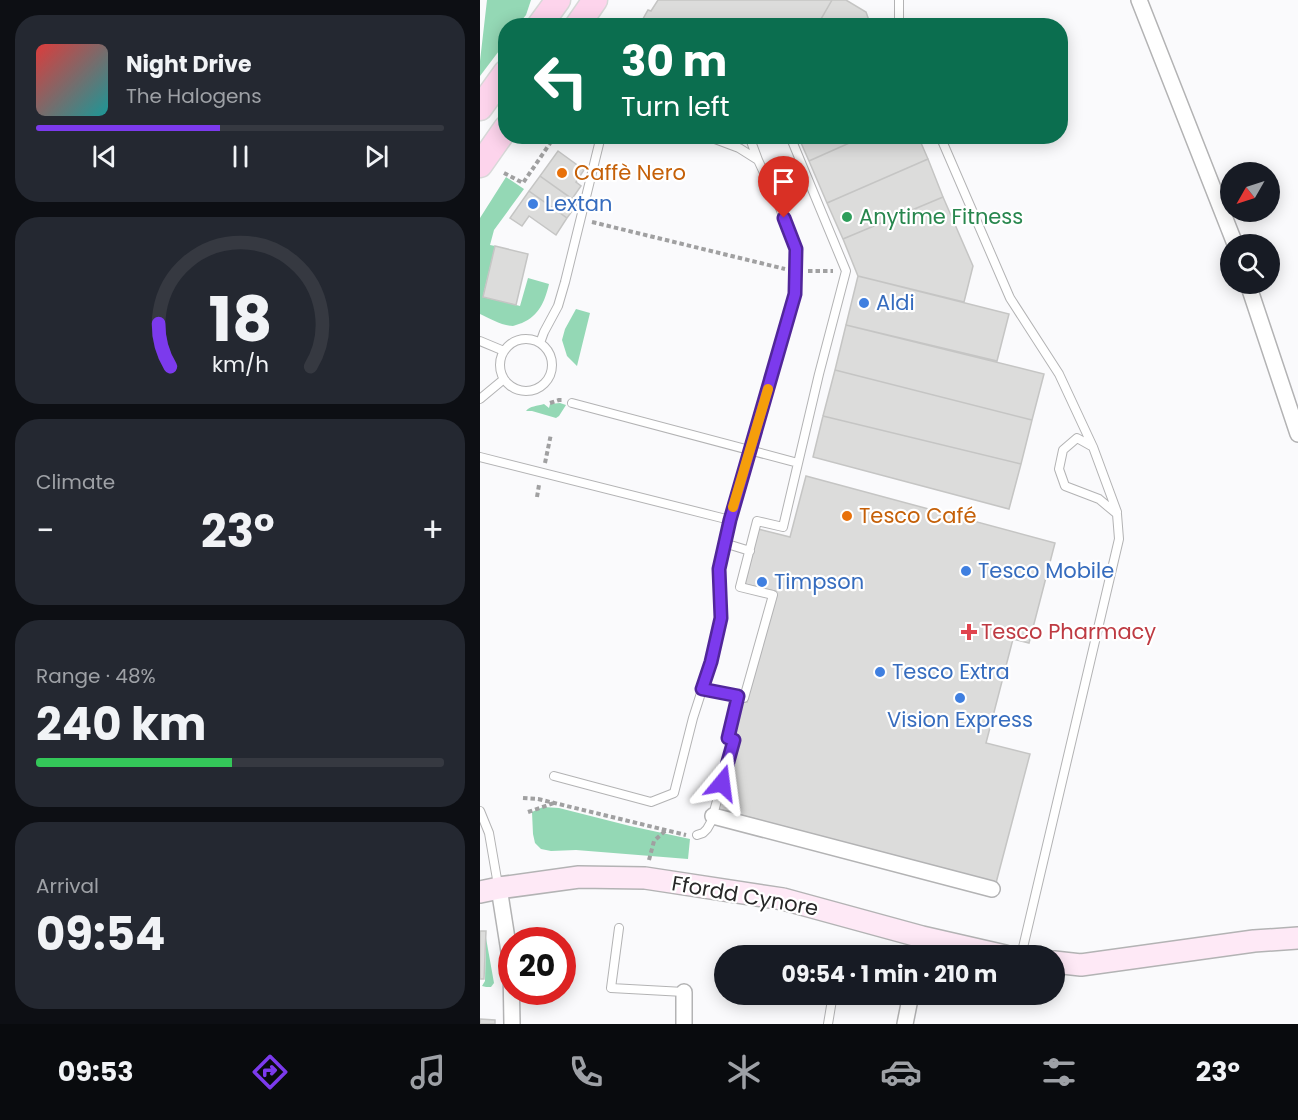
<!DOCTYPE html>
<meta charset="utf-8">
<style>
body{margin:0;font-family:Poppins,sans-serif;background:#242831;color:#f1f3f6;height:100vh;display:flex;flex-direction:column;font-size:22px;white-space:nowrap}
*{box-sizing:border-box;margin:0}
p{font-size:20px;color:#9ea1a6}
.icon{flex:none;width:33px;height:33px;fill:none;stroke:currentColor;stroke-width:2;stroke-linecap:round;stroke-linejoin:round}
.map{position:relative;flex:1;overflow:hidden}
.side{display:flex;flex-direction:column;gap:15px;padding:15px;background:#0d0f14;width:480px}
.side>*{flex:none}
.guide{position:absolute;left:18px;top:18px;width:570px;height:126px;border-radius:24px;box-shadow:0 3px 15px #0003;background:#0b6e4f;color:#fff;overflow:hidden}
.needle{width:39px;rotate:231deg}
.tools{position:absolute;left:740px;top:162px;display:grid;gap:12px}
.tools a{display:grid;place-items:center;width:60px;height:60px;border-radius:50%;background:#171b24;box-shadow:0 3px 15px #0003;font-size:30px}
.speed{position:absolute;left:18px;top:927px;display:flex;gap:12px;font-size:30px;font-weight:700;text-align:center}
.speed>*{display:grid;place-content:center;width:78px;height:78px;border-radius:50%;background:#171b24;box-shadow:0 3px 15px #0003;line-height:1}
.speed .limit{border:9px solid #d22;background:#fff;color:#111}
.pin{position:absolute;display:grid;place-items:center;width:51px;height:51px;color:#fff;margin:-62px -26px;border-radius:50% 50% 50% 0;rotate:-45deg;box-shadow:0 0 6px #0007}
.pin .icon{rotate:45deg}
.me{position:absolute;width:66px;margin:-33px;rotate:16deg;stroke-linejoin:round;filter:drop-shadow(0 0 4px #0008)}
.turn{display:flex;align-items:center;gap:21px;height:126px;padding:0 24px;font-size:27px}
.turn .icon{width:78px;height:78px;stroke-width:2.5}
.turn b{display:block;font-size:42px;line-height:51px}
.big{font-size:45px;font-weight:700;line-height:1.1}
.side .card{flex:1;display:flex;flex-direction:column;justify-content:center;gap:9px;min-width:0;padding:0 21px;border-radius:24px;background:#242831}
.side .dial{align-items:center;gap:0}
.dial svg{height:156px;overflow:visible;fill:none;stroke:#363941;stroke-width:7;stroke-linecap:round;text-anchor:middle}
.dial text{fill:#f1f3f6;stroke:none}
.song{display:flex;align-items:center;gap:18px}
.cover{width:72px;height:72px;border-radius:9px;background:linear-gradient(135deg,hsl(0 70% 55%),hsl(180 70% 35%))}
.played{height:6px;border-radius:3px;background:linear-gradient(90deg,#7c3aed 45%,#363941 45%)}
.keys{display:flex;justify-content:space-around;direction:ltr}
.heat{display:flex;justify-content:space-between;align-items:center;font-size:33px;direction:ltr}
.charge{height:9px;border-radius:4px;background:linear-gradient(90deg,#34c759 48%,#363941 0)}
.trip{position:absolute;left:234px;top:945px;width:351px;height:60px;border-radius:30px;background:#171b24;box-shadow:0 3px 15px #0003;font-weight:700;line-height:60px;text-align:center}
.dock{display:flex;height:96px;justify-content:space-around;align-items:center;background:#090b0e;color:#9ea1a6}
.dock .icon{width:42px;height:42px}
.dock .active{color:#7c3aed}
.dock b{font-size:27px;color:#f1f3f6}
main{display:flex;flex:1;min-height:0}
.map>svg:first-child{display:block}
</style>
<main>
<section class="side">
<div class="card">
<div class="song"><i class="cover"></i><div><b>Night Drive</b><p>The Halogens</p></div></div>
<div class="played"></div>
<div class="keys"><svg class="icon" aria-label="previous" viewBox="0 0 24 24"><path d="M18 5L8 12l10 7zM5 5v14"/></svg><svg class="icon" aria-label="pause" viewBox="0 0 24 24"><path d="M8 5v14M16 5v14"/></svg><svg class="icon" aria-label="next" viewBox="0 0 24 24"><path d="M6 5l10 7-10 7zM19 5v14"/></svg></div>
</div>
<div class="card dial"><svg viewBox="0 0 100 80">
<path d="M14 69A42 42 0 1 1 86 69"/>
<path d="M14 69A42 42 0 0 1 8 47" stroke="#7c3aed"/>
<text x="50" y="56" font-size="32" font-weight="700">18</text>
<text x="50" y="72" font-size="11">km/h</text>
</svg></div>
<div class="card"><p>Climate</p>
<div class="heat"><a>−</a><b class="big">23°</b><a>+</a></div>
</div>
<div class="card"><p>Range · 48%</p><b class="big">240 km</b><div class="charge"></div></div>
<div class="card"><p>Arrival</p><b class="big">09:54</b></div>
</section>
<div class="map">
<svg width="818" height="1024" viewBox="0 0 818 1024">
<rect width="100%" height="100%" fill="#fafafc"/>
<path fill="#94d8b5" d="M7 0H51L46 15 38 25 26 26 25 43 0 76V61Z
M26 177 44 189 14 230 10 245 15 246 3 296 40 306 48 278 69 284C65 301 59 316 42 323 41 323 34 326 33 326 22 326 9 318 0 314V218Z
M96 309 110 313 97 366 87 356 82 340 85 329Z
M80 403 86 405 79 416 76 418 52 411H46C50 406 57 406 64 404L69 408 70 404Z
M63 807 79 808 150 826 210 839 208 859 96 850 71 851 61 849 55 843 53 834 52 812Z
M6 938 14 983 11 987H6L2 986 5 981Z"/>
<path fill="#dcdcdb" stroke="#c5c5c4" stroke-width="1.5" d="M178 0H352L337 26H159L168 10 171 11Z
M352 0H366L386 12 391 26H337Z
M318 136H385L329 161Z
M385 136H438L448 159 347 203 329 161Z
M78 151 104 170 96 182 101 186 92 199 60 176Z
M448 159 463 197 363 239 347 203Z
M60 176 98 203 87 218 49 191Z
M49 191 87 218 76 235 49 216 42 226 30 218Z
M463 197 493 266 484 302 378 276 363 239Z
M15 246 48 254 36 305 3 297Z
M378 276 529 314 517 361 366 325Z
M366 325 564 374 552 420 355 370Z
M355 370 552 420 541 464 343 416Z
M343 416 541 464 529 509 333 457Z
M326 476 575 543 549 643 533 639 506 743 550 754 516 883 238 809 257 738 250 737 260 700 267 702 295 591 265 584 278 529 310 537Z
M0 931H6L4 979H0Z
M0 1019 15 1020V1024H0Z"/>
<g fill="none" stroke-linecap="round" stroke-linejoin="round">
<defs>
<path id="lane" d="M419 26V0
M269 136 278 160
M460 136 530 298 579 374 613 447 637 512
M20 365a26 26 0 1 1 52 0a26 26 0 1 1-52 0Z
M0 341 24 351
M60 343 64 332 78 306 85 282 121 136
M0 399 24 379
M92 403 318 463
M0 457 250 520
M244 543 270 551
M222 689 258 696
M74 776 171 802 194 793 213 718 231 662 241 618 239 569 250 520 315 293 316 249 298 203 278 160 259 148 227 136
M0 811 9 833 18 885
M217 835 223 833 227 829 231 822 254 740 248 738 258 696 264 698 293 595 260 587 277 521 303 527 339 374 366 271 310 136
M139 928 131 988 204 992
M541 956 639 539 637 514 619 499 585 486 579 469 583 450 597 438 613 447
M348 1024 353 994"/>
<path id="street" d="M659 0 755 244
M768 284 818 434
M233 816 512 889
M19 888 31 964 32 1024
M438 956 442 937
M204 1024V992
M425 1024 431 994"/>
<path id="secondary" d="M0 892 19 888 99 877 165 878 303 899 442 937 525 956
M574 962 601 965 774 941 818 938"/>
<path id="primary" d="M59 26 78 0
M97 26 115 0
M0 108 26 72
M0 165 26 128"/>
</defs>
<use href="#lane" stroke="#b3b3b4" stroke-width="10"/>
<use href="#street" stroke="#b3b3b4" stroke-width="18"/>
<use href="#secondary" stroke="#b3b3b4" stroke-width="24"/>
<use href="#primary" stroke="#d8d8d8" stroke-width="27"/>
<path stroke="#a0a0a1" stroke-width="4" stroke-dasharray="4.5 3" stroke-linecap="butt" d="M24 173 43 183 75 136
M112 222 305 269
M328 271H353
M70 403 79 400H82
M65 463 71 434
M57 497 59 485
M43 798 58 799 206 835
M48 812 74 803
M169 860 174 841 185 831"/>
<use href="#lane" stroke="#fff" stroke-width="8"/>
<use href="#street" stroke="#fff" stroke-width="15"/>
<use href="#secondary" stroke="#fee9f6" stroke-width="21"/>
<use href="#primary" stroke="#fdd4ec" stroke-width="24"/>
</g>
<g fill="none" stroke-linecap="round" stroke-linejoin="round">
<defs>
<path id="route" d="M242 783 254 740 248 738 258 696 222 689 231 662 241 618 239 569 250 520 315 294 316 249 304 218"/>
</defs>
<use href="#route" stroke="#51269a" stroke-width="15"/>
<use href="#route" stroke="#7c3aed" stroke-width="10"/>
<path stroke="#f59e0b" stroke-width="10" d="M253 507 288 389"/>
</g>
<g fill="#e8710a" stroke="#fff" stroke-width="2">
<circle cx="82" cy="173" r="6"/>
<circle cx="367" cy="516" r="6"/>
</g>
<g fill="#3f7fe0" stroke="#fff" stroke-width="2">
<circle cx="53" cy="204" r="6"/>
<circle cx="384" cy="303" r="6"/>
<circle cx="486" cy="571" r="6"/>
<circle cx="282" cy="582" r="6"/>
<circle cx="400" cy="672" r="6"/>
<circle cx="480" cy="698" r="6"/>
</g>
<circle fill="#2e9e5b" stroke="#fff" stroke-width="2" cx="367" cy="217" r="6"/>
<path fill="#e0444e" stroke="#fff" stroke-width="2" d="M486 623h6v6h6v6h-6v6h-6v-6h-6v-6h6z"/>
<g text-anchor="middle" stroke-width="4.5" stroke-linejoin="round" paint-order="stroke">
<g font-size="21" fill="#c56008" stroke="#fff" text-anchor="start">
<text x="94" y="180">Caffè Nero</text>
<text x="379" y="523">Tesco Café</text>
</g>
<g font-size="21" fill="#366cbe" stroke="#fff" text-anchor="start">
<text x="65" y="211">Lextan</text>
<text x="396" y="310">Aldi</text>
<text x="498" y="578">Tesco Mobile</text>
<text x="294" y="589">Timpson</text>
<text x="412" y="679">Tesco Extra</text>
<text x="480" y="727" text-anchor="middle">Vision Express</text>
</g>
<g font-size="21" fill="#27864d" stroke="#fff" text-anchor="start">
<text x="379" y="224">Anytime Fitness</text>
</g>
<g font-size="21" fill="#be3a42" stroke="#fff" text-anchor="start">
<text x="501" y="639">Tesco Pharmacy</text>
</g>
<g font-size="21" fill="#282828" stroke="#fff">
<text transform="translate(265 896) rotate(10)" y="7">Ffordd Cynore</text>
</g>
</g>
</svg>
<div class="tools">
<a><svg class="needle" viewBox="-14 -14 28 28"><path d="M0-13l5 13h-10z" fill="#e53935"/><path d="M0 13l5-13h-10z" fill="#9ea1a6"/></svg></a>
<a><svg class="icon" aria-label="search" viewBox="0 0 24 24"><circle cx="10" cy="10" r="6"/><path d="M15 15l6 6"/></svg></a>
</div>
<div class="speed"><div class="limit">20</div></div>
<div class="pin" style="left:304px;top:218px;background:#d93025"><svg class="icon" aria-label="arrive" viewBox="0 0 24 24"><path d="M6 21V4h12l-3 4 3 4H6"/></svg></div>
<svg class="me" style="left:242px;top:783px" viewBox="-20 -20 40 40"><path d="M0-17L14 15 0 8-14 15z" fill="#7c3aed" stroke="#fff" stroke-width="4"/></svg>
<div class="trip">09:54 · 1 min · 210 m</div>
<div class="guide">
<div class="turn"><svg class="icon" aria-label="left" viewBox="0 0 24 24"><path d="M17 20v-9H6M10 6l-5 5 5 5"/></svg><div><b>30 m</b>Turn left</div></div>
</div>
</div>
</main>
<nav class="dock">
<b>09:53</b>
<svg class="icon active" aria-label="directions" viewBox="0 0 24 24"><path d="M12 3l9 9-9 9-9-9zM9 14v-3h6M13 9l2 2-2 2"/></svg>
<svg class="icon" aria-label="music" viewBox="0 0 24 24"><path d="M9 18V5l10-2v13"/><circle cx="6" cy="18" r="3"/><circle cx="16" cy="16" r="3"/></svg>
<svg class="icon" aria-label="phone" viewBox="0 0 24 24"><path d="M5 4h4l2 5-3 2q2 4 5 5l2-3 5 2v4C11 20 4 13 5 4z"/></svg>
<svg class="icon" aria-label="climate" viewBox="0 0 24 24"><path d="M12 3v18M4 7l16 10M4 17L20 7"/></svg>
<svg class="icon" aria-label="car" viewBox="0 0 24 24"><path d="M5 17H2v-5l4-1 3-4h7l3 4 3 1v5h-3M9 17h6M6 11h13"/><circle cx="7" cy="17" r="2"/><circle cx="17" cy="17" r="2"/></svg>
<svg class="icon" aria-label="filters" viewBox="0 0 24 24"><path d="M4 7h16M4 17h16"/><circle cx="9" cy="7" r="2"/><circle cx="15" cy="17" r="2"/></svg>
<b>23°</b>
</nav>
